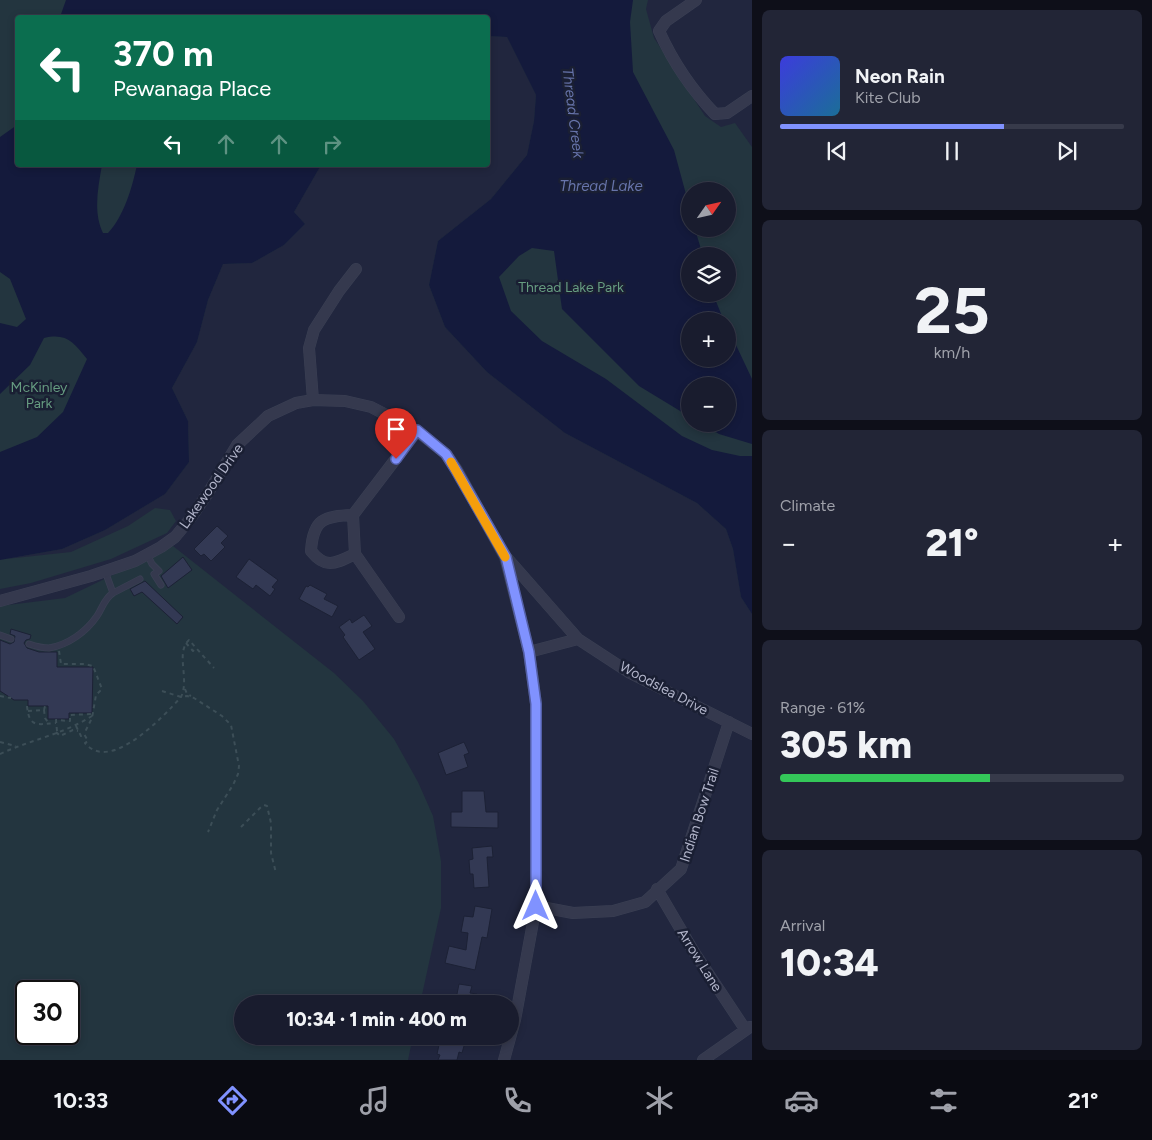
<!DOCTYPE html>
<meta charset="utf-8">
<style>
body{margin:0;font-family:Figtree,sans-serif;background:#222536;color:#f1f3f6;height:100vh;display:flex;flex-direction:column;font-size:19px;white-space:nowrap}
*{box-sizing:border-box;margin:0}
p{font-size:16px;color:#9fa1aa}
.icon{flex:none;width:28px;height:28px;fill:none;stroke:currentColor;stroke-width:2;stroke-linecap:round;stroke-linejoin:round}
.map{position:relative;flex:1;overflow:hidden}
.details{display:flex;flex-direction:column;gap:10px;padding:10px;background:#0e0f19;width:400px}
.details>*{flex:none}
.banner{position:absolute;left:15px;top:15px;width:475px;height:152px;border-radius:5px;box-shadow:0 2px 8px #0003,0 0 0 1px #373a4a;background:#0b6e4f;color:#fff;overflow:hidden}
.needle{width:32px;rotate:56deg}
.controls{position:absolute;left:681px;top:182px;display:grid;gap:10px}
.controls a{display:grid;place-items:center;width:55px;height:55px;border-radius:50%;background:#191c2e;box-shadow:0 2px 8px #0003,0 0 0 1px #373a4a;font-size:25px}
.speed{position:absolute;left:15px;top:980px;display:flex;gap:10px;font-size:25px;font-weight:700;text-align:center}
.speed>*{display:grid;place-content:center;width:65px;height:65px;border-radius:50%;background:#191c2e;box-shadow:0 2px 8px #0003,0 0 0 1px #373a4a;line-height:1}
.speed .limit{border:2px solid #111;border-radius:8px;background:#fff;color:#111}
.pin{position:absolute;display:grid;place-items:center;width:42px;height:42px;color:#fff;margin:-51px -21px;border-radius:50% 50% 50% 0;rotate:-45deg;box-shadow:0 0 5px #0007}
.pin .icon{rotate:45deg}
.me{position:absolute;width:55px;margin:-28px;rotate:0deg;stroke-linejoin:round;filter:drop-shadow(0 0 4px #0008)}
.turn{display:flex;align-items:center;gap:18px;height:105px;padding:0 15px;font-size:22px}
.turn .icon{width:65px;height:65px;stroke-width:2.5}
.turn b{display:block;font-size:35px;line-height:42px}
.lanes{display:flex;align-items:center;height:48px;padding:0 15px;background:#0003;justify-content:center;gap:25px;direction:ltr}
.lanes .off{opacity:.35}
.big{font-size:38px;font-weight:800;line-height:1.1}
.details .widget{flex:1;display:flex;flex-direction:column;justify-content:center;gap:8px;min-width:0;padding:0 18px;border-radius:8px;background:#222536}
.details .dial{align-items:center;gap:0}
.dial b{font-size:65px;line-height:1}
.song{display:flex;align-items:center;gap:15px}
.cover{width:60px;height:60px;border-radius:8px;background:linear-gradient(135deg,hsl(240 70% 55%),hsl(200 70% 35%))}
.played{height:5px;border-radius:2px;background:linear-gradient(90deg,#8092ff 65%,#373a4a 65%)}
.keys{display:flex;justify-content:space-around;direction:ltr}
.heat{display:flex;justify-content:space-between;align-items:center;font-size:28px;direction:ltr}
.charge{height:8px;border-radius:4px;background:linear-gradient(90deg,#34c759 61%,#373a4a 0)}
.trip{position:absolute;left:234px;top:995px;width:285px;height:50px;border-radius:25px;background:#191c2e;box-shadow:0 2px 8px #0003,0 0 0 1px #373a4a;font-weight:800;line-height:50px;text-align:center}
.tab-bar{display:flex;height:80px;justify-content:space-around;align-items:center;background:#0a0b12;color:#9fa1aa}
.tab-bar .icon{width:35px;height:35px}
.tab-bar .selected{color:#8092ff}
.tab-bar b{font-size:22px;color:#f1f3f6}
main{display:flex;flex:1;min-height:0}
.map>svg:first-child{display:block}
</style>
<main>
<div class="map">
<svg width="752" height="1060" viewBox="0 0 752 1060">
<rect width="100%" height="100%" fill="#21263e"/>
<path fill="#23353f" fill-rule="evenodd" d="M0 0H648L646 9 654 38 705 116 721 127 735 123 752 147V614L741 597 733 549 726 529 697 503 565 433 487 372 445 327 429 285 438 241 491 199 527 155 534 121 536 95 507 37 488 36V18H18V165H321L294 212 305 224 284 245 252 263 223 264 208 300 197 342 172 388 188 421 189 462 165 494 105 530 62 549 6 559 71 552 128 526 155 508 170 510 176 521 167 533 111 559 31 583 0 589ZM690 191H728V229H690ZM690 256H728V294H690ZM690 321H728V359H690ZM690 386H728V424H690Z
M173 546 334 673 363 701 394 739 418 782 433 816 441 861V908L420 1004H242V1036H413L408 1060H0V606L65 598ZM26 991H69V1034H26Z"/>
<path fill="#141a3c" d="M66 0H633L630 22 633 72 674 150 690 209V229H695L703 256H690V294H713L724 321H690V359H728V328L752 379V444L719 434 702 424H728V386H690V417L639 386 562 309 554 251 532 248 519 256 499 277 511 311 542 341 606 379 682 436 712 450 740 456H752V614L741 597 733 549 726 529 697 503 565 433 487 372 445 327 429 285 438 241 491 199 527 155 534 121 536 95 507 37 488 36V18L60 17Z
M17 125 18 165H102C98 188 93 212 103 233H108C124 216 132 188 137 165H321L294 212 305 224 284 245 252 263 223 264 208 300 197 342 172 388 188 421 189 462 165 494 105 530 62 549 0 560V452L37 437 63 412 87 359C73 342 67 333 44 338L30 365 0 394V323L17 327 26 319 10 279 0 272V137Z"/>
<path fill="#333954" stroke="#1c2135" d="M217 526 228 536 221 543 225 547 211 561 204 554 201 556 194 549Z
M183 557 192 570 168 588 161 576Z
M249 559 278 580 272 587 275 589 270 596 256 585 253 589 236 577Z
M145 581 183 617 177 624 142 592 134 596 130 589Z
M310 585 327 594 324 599 338 606 332 617 299 599 306 586 308 587Z
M364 615 372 626 363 632 375 649 359 660 343 637 345 635 339 627 350 619 352 623Z
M11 629 31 635 30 639 26 640 24 643 27 648 39 652H57V667H93L92 713H69V719H48V706H28V700H14L0 691V640L10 644 14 642 15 636 10 634Z
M464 742 469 753 464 755 468 767 446 775 438 753Z
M462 791H484L486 812H498V828L451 827V812H462Z
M492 846 493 857H487L489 887 474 888 473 874H470L469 860 473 859 472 848Z
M475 906 492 909 487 938 482 937 475 970 445 963 449 946 466 950 468 933 461 932 464 916 473 917Z
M459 984 472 986 470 993 477 994 476 1004H455Z
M441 1036H457L466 1039 462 1053 459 1052 457 1060H438L440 1055 437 1054Z"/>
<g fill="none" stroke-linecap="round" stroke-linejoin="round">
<defs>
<path id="lane" d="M147 554 152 564 159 571 154 574 161 585
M113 593 140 579
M0 635 11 639
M29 644C35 646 43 648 49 648 68 645 86 632 97 616 103 607 104 599 113 593L105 571"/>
<path id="street" d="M696 0 666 21 659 31C673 62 692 90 715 114L727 113 752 96
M313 400 309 348 314 330 339 291 356 269
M353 515 355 554 399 617
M355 554C336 563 326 570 311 551 313 519 324 516 353 515L417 431
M507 558 578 639 630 673 752 734
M0 601 91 576 135 561 161 547 175 537 190 519 208 493 237 445 268 416 296 403 313 400 345 401 371 407 417 431 446 454 457 470 505 557 529 652 536 704V906L515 1020 504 1060
M529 652 578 639
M657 889 694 952 745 1029
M536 906 573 913 613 911 645 902 681 869 729 722
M703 1060 750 1027"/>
</defs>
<use href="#lane" stroke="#3b4054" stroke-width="7"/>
<use href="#street" stroke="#3b4054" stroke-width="12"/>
<path stroke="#3c4e57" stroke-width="2" stroke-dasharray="4 4" stroke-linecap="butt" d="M186 643 193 651 196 648
M59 651 61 664H84L93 666 102 689 96 695 92 718 84 734
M185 689 187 694 191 696
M162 691 181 697 187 696 194 698 222 716 231 725 239 766 238 774 233 785 217 810 208 832
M0 696 11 698
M27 706C29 729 39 724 56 723
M44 710 45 718 49 724
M28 711 44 710 45 706
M76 726 81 736 84 734 88 741 85 743C110 774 164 716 181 697 190 679 175 653 189 640L214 668
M57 731 56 720 70 721V715L93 714
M56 732 60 736 73 730 78 731
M0 742 16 746
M0 754C30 740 64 734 92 716
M241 827 261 807 264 805 267 806 271 823V853L276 873"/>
<use href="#lane" stroke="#35394e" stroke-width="5.5"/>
<use href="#street" stroke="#35394e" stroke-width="11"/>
</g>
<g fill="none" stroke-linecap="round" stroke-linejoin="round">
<defs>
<path id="route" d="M396 459 417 430 446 454 456 470 506 557 529 652 536 704V906"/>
</defs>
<use href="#route" stroke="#535fa6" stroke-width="12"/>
<use href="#route" stroke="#8092ff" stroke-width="9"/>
<path stroke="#f59e0b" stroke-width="9" d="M451 462 505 557"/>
</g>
<g text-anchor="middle" stroke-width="5" stroke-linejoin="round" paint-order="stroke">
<g font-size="14" fill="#669c80" stroke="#1a1f33">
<text x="571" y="292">Thread Lake Park</text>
<text x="39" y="392">McKinley<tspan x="39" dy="16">Park</tspan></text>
</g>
<g font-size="14" fill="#b1b4c9" stroke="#1a1f33">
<text transform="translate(211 486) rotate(-55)" y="5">Lakewood Drive</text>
<text transform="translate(664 688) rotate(28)" y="5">Woodslea Drive</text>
<text transform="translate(699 815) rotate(-72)" y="5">Indian Bow Trail</text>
<text transform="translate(700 960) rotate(58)" y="5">Arrow Lane</text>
</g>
<g font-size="15" font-style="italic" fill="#6774ab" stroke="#1a1f33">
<text transform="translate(573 113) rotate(83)" y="5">Thread Creek</text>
<text x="601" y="191">Thread Lake</text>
</g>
</g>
</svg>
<div class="controls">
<a><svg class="needle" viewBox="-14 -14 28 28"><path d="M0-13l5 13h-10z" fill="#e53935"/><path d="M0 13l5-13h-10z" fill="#9fa1aa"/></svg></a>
<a><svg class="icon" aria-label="layers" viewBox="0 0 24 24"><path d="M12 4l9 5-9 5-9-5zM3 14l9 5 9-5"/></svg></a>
<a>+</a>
<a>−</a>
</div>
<div class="speed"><div class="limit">30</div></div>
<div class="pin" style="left:396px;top:459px;background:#d93025"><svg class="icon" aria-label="arrive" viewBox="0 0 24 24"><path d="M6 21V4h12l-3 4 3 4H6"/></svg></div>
<svg class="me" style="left:536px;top:906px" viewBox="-20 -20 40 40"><path d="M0-17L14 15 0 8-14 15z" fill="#8092ff" stroke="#fff" stroke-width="4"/></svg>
<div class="trip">10:34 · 1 min · 400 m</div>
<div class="banner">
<div class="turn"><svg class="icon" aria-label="left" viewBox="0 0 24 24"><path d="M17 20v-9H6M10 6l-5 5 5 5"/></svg><div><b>370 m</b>Pewanaga Place</div></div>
<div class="lanes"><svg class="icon" aria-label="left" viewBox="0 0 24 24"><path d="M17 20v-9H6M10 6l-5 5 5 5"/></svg><svg class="icon off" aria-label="ahead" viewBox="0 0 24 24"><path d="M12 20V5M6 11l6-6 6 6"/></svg><svg class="icon off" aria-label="ahead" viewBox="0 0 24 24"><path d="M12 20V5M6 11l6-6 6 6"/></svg><svg class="icon off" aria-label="right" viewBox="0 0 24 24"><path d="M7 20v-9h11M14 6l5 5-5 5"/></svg></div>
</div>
</div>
<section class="details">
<div class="widget">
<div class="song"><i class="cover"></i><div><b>Neon Rain</b><p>Kite Club</p></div></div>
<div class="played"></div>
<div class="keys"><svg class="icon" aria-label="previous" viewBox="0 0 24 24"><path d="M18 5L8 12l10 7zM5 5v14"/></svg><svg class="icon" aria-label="pause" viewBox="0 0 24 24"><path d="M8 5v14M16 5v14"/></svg><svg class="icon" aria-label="next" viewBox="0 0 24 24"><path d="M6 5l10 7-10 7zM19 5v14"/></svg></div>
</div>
<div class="widget dial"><b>25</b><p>km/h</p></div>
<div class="widget"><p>Climate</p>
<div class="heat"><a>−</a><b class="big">21°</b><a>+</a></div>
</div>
<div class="widget"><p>Range · 61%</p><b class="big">305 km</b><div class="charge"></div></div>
<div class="widget"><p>Arrival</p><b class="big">10:34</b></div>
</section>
</main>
<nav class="tab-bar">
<b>10:33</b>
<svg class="icon selected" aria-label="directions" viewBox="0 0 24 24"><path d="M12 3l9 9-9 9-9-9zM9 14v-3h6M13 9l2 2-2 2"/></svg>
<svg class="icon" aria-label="music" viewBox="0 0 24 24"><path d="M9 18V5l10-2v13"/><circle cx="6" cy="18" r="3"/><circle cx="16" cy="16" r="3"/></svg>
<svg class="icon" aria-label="phone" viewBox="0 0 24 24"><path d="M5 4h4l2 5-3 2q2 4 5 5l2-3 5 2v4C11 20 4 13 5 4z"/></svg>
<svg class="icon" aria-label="climate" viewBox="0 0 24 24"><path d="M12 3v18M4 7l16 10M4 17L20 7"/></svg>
<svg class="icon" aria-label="car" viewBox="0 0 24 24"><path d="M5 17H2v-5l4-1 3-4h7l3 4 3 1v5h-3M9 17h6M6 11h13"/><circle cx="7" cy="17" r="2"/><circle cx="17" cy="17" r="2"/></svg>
<svg class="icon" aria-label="filters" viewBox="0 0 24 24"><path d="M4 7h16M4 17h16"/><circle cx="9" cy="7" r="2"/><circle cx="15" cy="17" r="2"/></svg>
<b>21°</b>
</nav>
